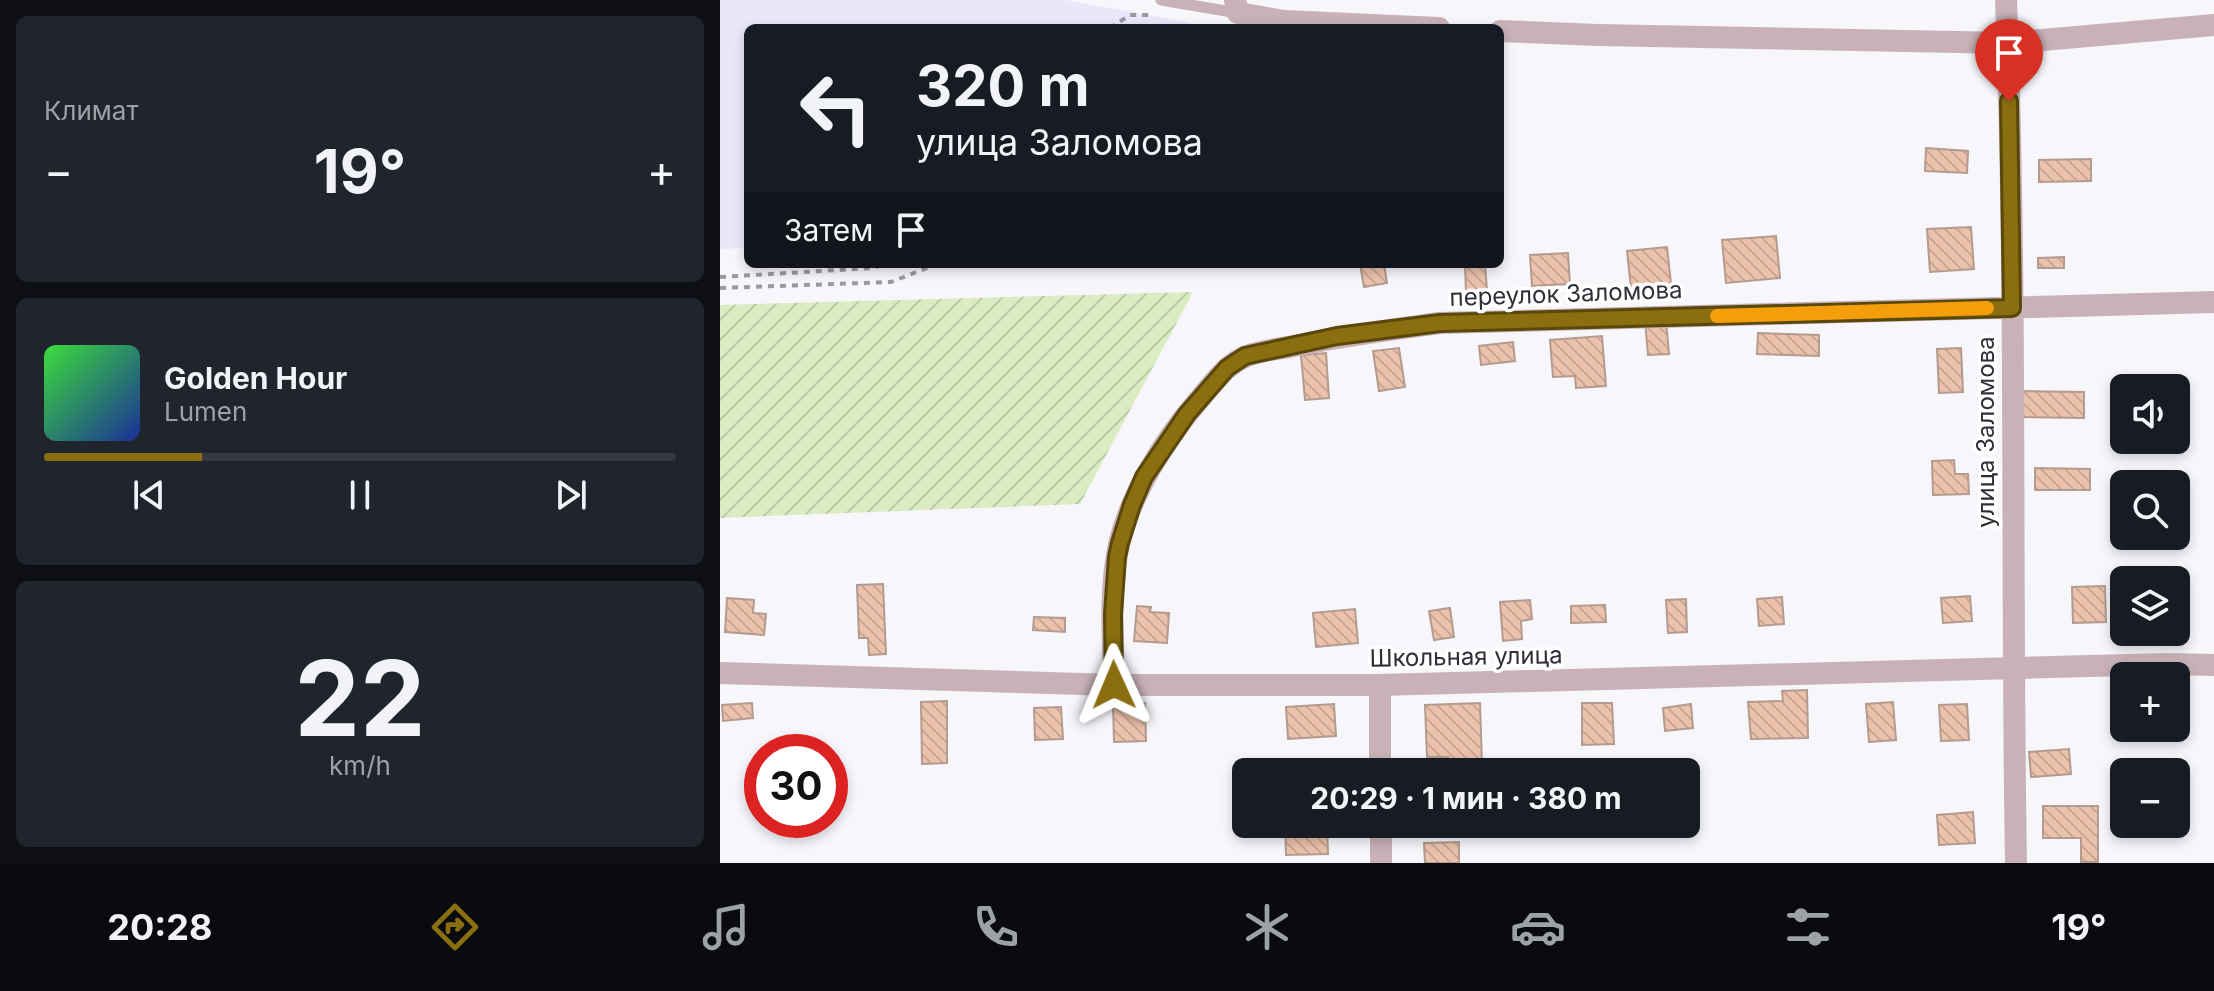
<!DOCTYPE html>
<html lang="ru">
<meta charset="utf-8">
<style>
body{margin:0;font-family:Inter,sans-serif;background:#20242c;color:#f1f3f6;height:100vh;display:flex;flex-direction:column;font-size:30px;white-space:nowrap}
*{box-sizing:border-box;margin:0}
p{font-size:26px;color:#9ea1a6}
.icon{flex:none;width:44px;height:44px;fill:none;stroke:currentColor;stroke-width:2;stroke-linecap:round;stroke-linejoin:round}
.map{position:relative;flex:1;overflow:hidden}
.side{display:flex;flex-direction:column;gap:16px;padding:16px;background:#0d0f14;width:720px}
.side>*{flex:none}
.guide{position:absolute;left:24px;top:24px;width:760px;height:244px;border-radius:12px;box-shadow:0 4px 12px #0003;background:#171b24;color:#f1f3f6;overflow:hidden}
.tools{position:absolute;left:1390px;top:374px;display:grid;gap:16px}
.tools a{display:grid;place-items:center;width:80px;height:80px;border-radius:12px;background:#171b24;box-shadow:0 4px 12px #0003;font-size:40px}
.speed{position:absolute;left:24px;top:734px;display:flex;gap:16px;font-size:40px;font-weight:700;text-align:center}
.speed>*{display:grid;place-content:center;width:104px;height:104px;border-radius:50%;background:#171b24;box-shadow:0 4px 12px #0003;line-height:1}
.speed .limit{border:12px solid #d22;background:#fff;color:#111}
.pin{position:absolute;display:grid;place-items:center;width:68px;height:68px;color:#fff;margin:-82px -34px;border-radius:50% 50% 50% 0;rotate:-45deg;box-shadow:0 0 8px #0007}
.pin .icon{rotate:45deg}
.me{position:absolute;width:88px;margin:-44px;rotate:359deg;stroke-linejoin:round;filter:drop-shadow(0 0 6px #0008)}
.turn{display:flex;align-items:center;gap:28px;height:168px;padding:0 40px;font-size:36px}
.turn .icon{width:104px;height:104px;stroke-width:2.5}
.turn b{display:block;font-size:56px;line-height:68px}
.then{display:flex;align-items:center;height:76px;padding:0 40px;background:#0003;gap:16px;font-size:30px}
.big{font-size:60px;font-weight:700;line-height:1.1}
.side .widget{flex:1;display:flex;flex-direction:column;justify-content:center;gap:12px;min-width:0;padding:0 28px;border-radius:12px;background:#20242c}
.side .dial{align-items:center;gap:0}
.dial b{font-size:104px;line-height:1}
.song{display:flex;align-items:center;gap:24px}
.cover{width:96px;height:96px;border-radius:12px;background:linear-gradient(135deg,hsl(120 70% 55%),hsl(230 70% 35%))}
.played{height:8px;border-radius:4px;background:linear-gradient(90deg,#8a6e0f 25%,#363941 25%)}
.keys{display:flex;justify-content:space-around;direction:ltr}
.heat{display:flex;justify-content:space-between;align-items:center;font-size:44px;direction:ltr}
.trip{position:absolute;left:512px;top:758px;width:468px;height:80px;border-radius:12px;background:#171b24;box-shadow:0 4px 12px #0003;font-weight:700;line-height:80px;text-align:center}
.tabs{display:flex;height:128px;justify-content:space-around;align-items:center;background:#090b0e;color:#9ea1a6}
.tabs .icon{width:56px;height:56px}
.tabs .active{color:#8a6e0f}
.tabs b{font-size:36px;color:#f1f3f6}
main{display:flex;flex:1;min-height:0}
.map>svg:first-child{display:block}
</style>
<main>
<section class="side">
<div class="widget"><p>Климат</p>
<div class="heat"><a>−</a><b class="big">19°</b><a>+</a></div>
</div>
<div class="widget">
<div class="song"><i class="cover"></i><div><b>Golden Hour</b><p>Lumen</p></div></div>
<div class="played"></div>
<div class="keys"><svg class="icon" aria-label="previous" viewBox="0 0 24 24"><path d="M18 5L8 12l10 7zM5 5v14"/></svg><svg class="icon" aria-label="pause" viewBox="0 0 24 24"><path d="M8 5v14M16 5v14"/></svg><svg class="icon" aria-label="next" viewBox="0 0 24 24"><path d="M6 5l10 7-10 7zM19 5v14"/></svg></div>
</div>
<div class="widget dial"><b>22</b><p>km/h</p></div>
</section>
<div class="map">
<svg width="1494" height="863" viewBox="0 0 1494 863">
<defs>
<pattern id="garden-furrows" width="10" height="10" patternUnits="userSpaceOnUse" patternTransform="scale(2)"><rect width="10" height="10" fill="#dbecc3"/><path d="M-1 1l2-2M0 10L10 0M9 11l2-2" fill="none" stroke="#bccba8"/></pattern>
<pattern id="building-back-hatch" width="6" height="6" patternUnits="userSpaceOnUse" patternTransform="scale(2)"><rect width="6" height="6" fill="#ecc2ac"/><path d="M-1 5l2 2M0 0l6 6M5-1l2 2" fill="none" stroke="#cba795"/></pattern>
</defs>
<rect width="100%" height="100%" fill="#f7f6fb"/>
<path fill="#ebe7fa" d="M0 0H346L471 23 472 28H28V248L0 249Z"/>
<path fill="url(#garden-furrows)" d="M473 292 360 504 0 518V305Z"/>
<path fill="url(#building-back-hatch)" stroke="#b39b8f" stroke-width="2" d="M1206 148 1248 151 1247 173 1205 171Z
M1371 159V181L1319 182V160Z
M1251 227 1254 269 1210 272 1207 229Z
M1056 236 1060 278 1006 283 1002 240Z
M947 247 951 284 911 288 907 251Z
M848 253 850 284 812 286 810 255Z
M1344 257V268H1318V258Z
M640 264H664L667 283 644 287Z
M745 264H765L767 290 746 292Z
M946 320 949 354 928 355 925 321Z
M1038 333 1099 335V356L1037 354Z
M882 336 886 386 856 388 855 376 833 377 830 340Z
M793 342 795 361 761 365 759 346Z
M679 348 685 387 659 391 653 351Z
M1241 348 1243 392 1219 393 1217 349Z
M606 353 609 398 585 400 581 355Z
M1301 391 1364 392V418L1301 417Z
M1234 460 1235 474H1248L1249 494 1213 495 1212 461Z
M1315 468 1370 469V490H1315Z
M163 584 166 654 149 655 148 638H139L137 585Z
M1385 586 1386 622 1353 623 1352 587Z
M1250 596 1252 621 1223 623 1221 598Z
M1062 597 1064 624 1039 626 1037 599Z
M7 598 34 600 33 613 46 614 44 635 5 632Z
M966 599 967 632 948 633 946 600Z
M810 600 812 619 801 621 802 639 783 641 780 602Z
M885 605 886 622 851 623V606Z
M417 606 431 607 430 612 449 613 447 643 414 641Z
M730 608 734 637 714 640 709 611Z
M635 609 638 643 596 647 593 613Z
M314 617 345 618V632L313 630Z
M1087 690 1088 738 1031 739 1028 702 1063 701 1062 691Z
M227 701V763L202 764 201 702Z
M1173 702 1176 740 1149 742 1146 704Z
M32 703 33 718 3 721 2 705Z
M425 703 426 741 394 742 393 705Z
M760 703 762 765 729 766 728 757H707L705 705Z
M862 703H892L894 744 862 745Z
M614 704 616 736 568 739 566 707Z
M971 704 973 728 945 731 943 708Z
M1247 704 1249 740 1221 741 1219 705Z
M341 707 343 739 315 740 314 708Z
M1349 749 1351 774 1311 777 1309 752Z
M1323 806H1378V862H1361V838H1323Z
M1253 812 1255 843 1219 845 1217 815Z
M565 824H607L608 854 566 855Z
M739 842V863H705L704 843Z"/>
<g fill="none" stroke-linecap="round" stroke-linejoin="round">
<path stroke="#9b99a0" stroke-width="4" stroke-dasharray="6 6" stroke-linecap="butt" d="M390 28 410 15H432
M0 277 152 268 166 264
M0 288 171 282 217 264"/>
<path stroke="#c8b2b7" stroke-width="11" d="M441 0 518 13"/>
<path stroke="#c8b2b7" stroke-width="22" d="M515 0 518 13 564 21 719 28
M1286 0C1297 287 1291 575 1296 863
M780 31 878 35 1288 43 1494 25
M0 673 394 685H660L1447 664 1494 665
M394 685C393 639 389 590 399 544 411 494 444 440 478 401 492 385 507 363 527 356 540 351 555 349 569 347 619 336 669 330 720 323L1494 302
M660 685V772
M661 824V863"/>
</g>
<g fill="none" stroke-linecap="round" stroke-linejoin="round">
<defs>
<path id="route" d="M394 685 393 614 397 557 400 543 412 505 424 477 467 414 507 368 525 356 617 336 720 323 1292 308 1289 101"/>
</defs>
<use href="#route" stroke="#5a480a" stroke-width="20"/>
<use href="#route" stroke="#8a6e0f" stroke-width="14"/>
<path stroke="#f59e0b" stroke-width="14" d="M997 316 1267 308"/>
</g>
<g text-anchor="middle" stroke-width="7" stroke-linejoin="round" paint-order="stroke">
<g font-size="24" fill="#302e37" stroke="#fff">
<text transform="translate(846 294) rotate(-2)" y="8">переулок Заломова</text>
<text transform="translate(1266 432) rotate(-90)" y="8">улица Заломова</text>
<text transform="translate(746 657) rotate(-1)" y="8">Школьная улица</text>
</g>
</g>
</svg>
<div class="tools">
<a><svg class="icon" aria-label="sound" viewBox="0 0 24 24"><path d="M4 9h4l5-4v14l-5-4H4zM17 9q2 3 0 6"/></svg></a>
<a><svg class="icon" aria-label="search" viewBox="0 0 24 24"><circle cx="10" cy="10" r="6"/><path d="M15 15l6 6"/></svg></a>
<a><svg class="icon" aria-label="layers" viewBox="0 0 24 24"><path d="M12 4l9 5-9 5-9-5zM3 14l9 5 9-5"/></svg></a>
<a>+</a>
<a>−</a>
</div>
<div class="speed"><div class="limit">30</div></div>
<div class="pin" style="left:1289px;top:101px;background:#d93025"><svg class="icon" aria-label="arrive" viewBox="0 0 24 24"><path d="M6 21V4h12l-3 4 3 4H6"/></svg></div>
<svg class="me" style="left:394px;top:685px" viewBox="-20 -20 40 40"><path d="M0-17L14 15 0 8-14 15z" fill="#8a6e0f" stroke="#fff" stroke-width="4"/></svg>
<div class="trip">20:29 · 1 мин · 380 m</div>
<div class="guide">
<div class="turn"><svg class="icon" aria-label="left" viewBox="0 0 24 24"><path d="M17 20v-9H6M10 6l-5 5 5 5"/></svg><div><b>320 m</b>улица Заломова</div></div>
<div class="then">Затем<svg class="icon" aria-label="arrive" viewBox="0 0 24 24"><path d="M6 21V4h12l-3 4 3 4H6"/></svg></div>
</div>
</div>
</main>
<nav class="tabs">
<b>20:28</b>
<svg class="icon active" aria-label="directions" viewBox="0 0 24 24"><path d="M12 3l9 9-9 9-9-9zM9 14v-3h6M13 9l2 2-2 2"/></svg>
<svg class="icon" aria-label="music" viewBox="0 0 24 24"><path d="M9 18V5l10-2v13"/><circle cx="6" cy="18" r="3"/><circle cx="16" cy="16" r="3"/></svg>
<svg class="icon" aria-label="phone" viewBox="0 0 24 24"><path d="M5 4h4l2 5-3 2q2 4 5 5l2-3 5 2v4C11 20 4 13 5 4z"/></svg>
<svg class="icon" aria-label="climate" viewBox="0 0 24 24"><path d="M12 3v18M4 7l16 10M4 17L20 7"/></svg>
<svg class="icon" aria-label="car" viewBox="0 0 24 24"><path d="M5 17H2v-5l4-1 3-4h7l3 4 3 1v5h-3M9 17h6M6 11h13"/><circle cx="7" cy="17" r="2"/><circle cx="17" cy="17" r="2"/></svg>
<svg class="icon" aria-label="filters" viewBox="0 0 24 24"><path d="M4 7h16M4 17h16"/><circle cx="9" cy="7" r="2"/><circle cx="15" cy="17" r="2"/></svg>
<b>19°</b>
</nav>
